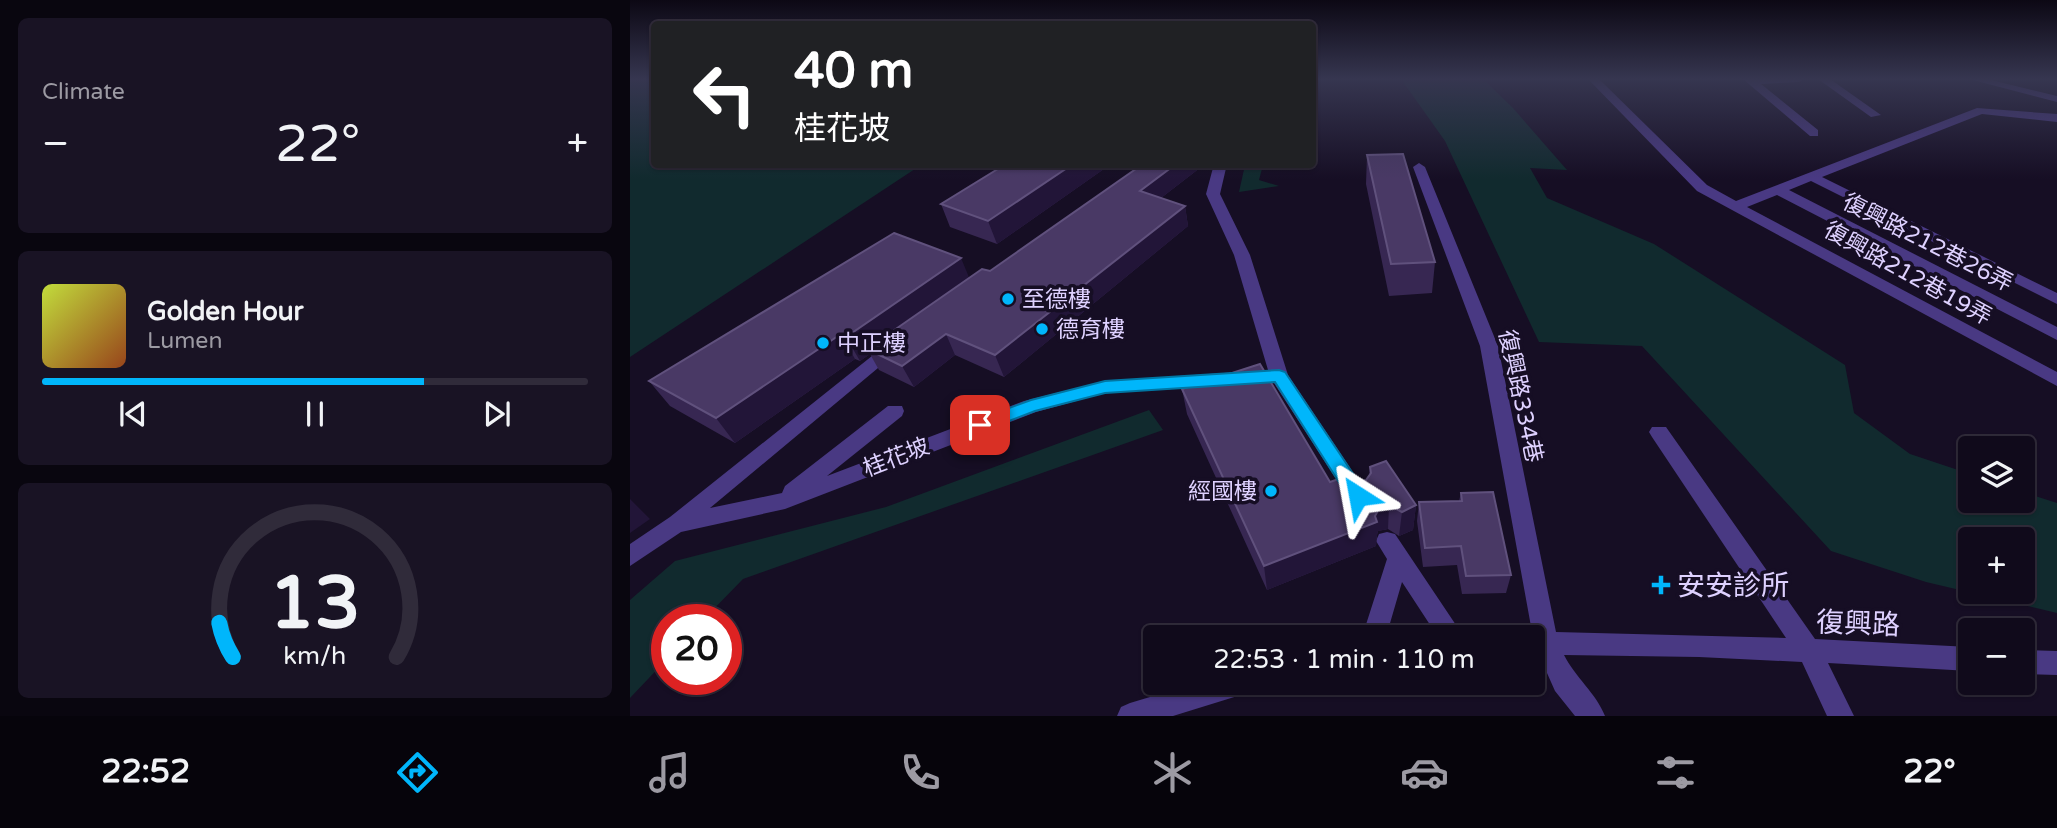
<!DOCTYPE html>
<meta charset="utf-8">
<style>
body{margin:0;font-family:"Varela Round","Noto Sans TC",sans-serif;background:#191324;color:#f1f3f6;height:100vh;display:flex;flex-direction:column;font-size:26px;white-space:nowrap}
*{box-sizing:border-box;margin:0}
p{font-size:23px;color:#9c9aa3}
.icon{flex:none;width:38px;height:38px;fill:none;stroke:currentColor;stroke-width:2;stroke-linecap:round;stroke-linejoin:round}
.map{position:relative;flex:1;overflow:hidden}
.drawer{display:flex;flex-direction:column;gap:18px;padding:18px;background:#09060f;width:630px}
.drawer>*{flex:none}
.hud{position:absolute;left:21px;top:21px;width:665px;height:147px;border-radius:7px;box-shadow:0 2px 5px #0004,0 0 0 2px #302b3a;background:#202124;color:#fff;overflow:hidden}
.tools{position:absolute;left:1328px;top:436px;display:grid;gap:14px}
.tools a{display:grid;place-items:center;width:77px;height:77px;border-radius:7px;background:#100a1b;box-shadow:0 2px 5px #0004,0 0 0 2px #302b3a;font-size:35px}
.speed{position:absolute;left:21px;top:604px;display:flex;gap:14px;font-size:35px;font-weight:700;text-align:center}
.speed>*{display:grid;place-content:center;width:91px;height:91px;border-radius:50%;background:#100a1b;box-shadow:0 2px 5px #0004,0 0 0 2px #302b3a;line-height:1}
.speed .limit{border:10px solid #d22;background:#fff;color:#111}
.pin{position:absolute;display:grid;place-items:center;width:60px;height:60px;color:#fff;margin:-30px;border-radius:14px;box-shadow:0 4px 10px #0006}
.me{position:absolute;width:77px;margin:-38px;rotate:326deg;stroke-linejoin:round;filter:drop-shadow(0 0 5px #0008)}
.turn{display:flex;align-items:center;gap:24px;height:147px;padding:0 28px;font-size:32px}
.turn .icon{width:91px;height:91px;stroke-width:2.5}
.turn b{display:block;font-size:49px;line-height:60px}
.big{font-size:52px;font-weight:600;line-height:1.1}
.drawer .widget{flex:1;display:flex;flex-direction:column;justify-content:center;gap:10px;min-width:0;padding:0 24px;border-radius:10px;background:#191324}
.drawer .dial{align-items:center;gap:0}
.dial svg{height:182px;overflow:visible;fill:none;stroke:#302b3a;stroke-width:7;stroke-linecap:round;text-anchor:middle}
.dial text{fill:#f1f3f6;stroke:none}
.song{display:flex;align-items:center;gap:21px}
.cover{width:84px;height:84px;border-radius:10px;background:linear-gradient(135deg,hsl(70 70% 55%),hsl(20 70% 35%))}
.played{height:7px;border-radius:4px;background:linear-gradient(90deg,#00b6fb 70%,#302b3a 70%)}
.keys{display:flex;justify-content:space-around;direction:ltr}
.heat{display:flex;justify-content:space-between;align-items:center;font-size:38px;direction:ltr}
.trip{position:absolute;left:513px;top:625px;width:402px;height:70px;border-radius:7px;background:#100a1b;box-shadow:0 2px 5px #0004,0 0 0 2px #302b3a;font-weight:600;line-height:70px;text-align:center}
.tab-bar{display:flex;height:112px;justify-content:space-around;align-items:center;background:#06040b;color:#9c9aa3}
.tab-bar .icon{width:49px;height:49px}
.tab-bar .current{color:#00b6fb}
.tab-bar b{font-size:32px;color:#f1f3f6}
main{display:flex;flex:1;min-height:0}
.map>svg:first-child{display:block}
</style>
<main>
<section class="drawer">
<div class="widget"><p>Climate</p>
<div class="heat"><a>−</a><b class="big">22°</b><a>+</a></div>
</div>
<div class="widget">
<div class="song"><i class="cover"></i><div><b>Golden Hour</b><p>Lumen</p></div></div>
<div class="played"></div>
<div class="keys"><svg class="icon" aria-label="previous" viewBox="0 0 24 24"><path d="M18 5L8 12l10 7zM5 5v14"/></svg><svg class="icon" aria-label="pause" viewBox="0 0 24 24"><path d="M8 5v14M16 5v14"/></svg><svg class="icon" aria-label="next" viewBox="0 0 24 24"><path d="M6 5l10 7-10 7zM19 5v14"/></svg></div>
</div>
<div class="widget dial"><svg viewBox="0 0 100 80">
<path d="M14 69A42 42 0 1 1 86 69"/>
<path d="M14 69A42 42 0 0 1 8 54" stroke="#00b6fb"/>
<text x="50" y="56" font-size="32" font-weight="700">13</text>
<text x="50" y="72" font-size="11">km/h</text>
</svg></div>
</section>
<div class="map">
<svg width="1427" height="716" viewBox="0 0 1427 716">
<rect width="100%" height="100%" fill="#160e24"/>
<path fill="#112a2e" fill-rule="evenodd" d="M0 79H24V164L291 165 0 357Z
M771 79H853L883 108 937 170 900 168 917 198 1024 244 1215 365 1224 413 1280 454 1340 474V500H1393V492L1427 503V613L1296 582 1201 551 1012 346 909 342 815 141ZM1340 539H1393V592H1340Z
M615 165H633L629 180 649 186 609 192Z
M519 410 533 430 113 579 74 619 37 620V659L0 698V600L45 561 256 507Z"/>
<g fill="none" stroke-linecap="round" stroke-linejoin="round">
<path fill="#493983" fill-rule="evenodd" d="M958 79H969L1077 185 1106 201 1347 108 1427 114V122L1352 114 1192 177 1427 293V304L1181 181 1159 190 1427 327V340L1147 195 1117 207 1427 372V386L1067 191Z
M1113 79H1174L1169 82 1131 84 1188 130V136H1180Z
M1188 79H1200L1251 115 1241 117Z
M1339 79H1357L1427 96V102Z
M789 163 795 167 868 346 926 632 1156 638 1022 437 1019 432 1022 427H1036L1185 639 1340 647V671L1198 663 1224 716H1197L1172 662 1069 657 934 655C945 677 966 693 975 716H945L925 691 909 655H903V637H893L902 632 850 346 783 167Z
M584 164H597L590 194 620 255 658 375 735 490 738 496 735 502 728 504 721 502 644 383 475 393 406 412 155 509 51 532 0 566V544L40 517 257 344H269L272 348 80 508 152 493 155 486 258 406H272L274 411 272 416 197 476 394 401 475 381 638 370 604 255 576 194Z
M757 532 765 534 834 637H808L772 582 756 637H732L757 559 746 541 749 534Z
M1393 650 1427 651V675L1393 674Z
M570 682H626L623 691 614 694 543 716H487L491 707 500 703Z"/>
</g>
<path fill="#372752" d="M737 155 805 262 802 293 759 296 736 184Z
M376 164H481L367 244 320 227 311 204Z
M513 164H575L531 198 555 206 558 226 374 377 325 355 284 387 249 370 240 354 230 361 225 359 105 443 40 406 19 381 360 271Z
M552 389 700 482H728L736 480 739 476 740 467 786 505 783 530 769 536 758 529 748 531 747 535 746 546 637 590 557 414Z
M831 493 881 575 876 593 832 594 827 565 793 567 787 521 789 502 829 501Z"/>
<path fill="#221538" d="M443 164H481L367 244 358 221Z
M546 164H575L514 211 510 191Z
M555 206 558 226 374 377 365 355Z
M331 258 341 282 237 349 240 354 230 361 216 337Z
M211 334 225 359 105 443 86 418Z
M316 334 325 355 284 387 272 366Z
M0 499 20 519 0 533Z
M759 505 758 529 748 531 747 535 746 546 637 590 634 566 745 516 750 507Z
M786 505 783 530 769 536 772 512Z"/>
<path fill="#493965" stroke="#60517d" stroke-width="2" d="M773 154 805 262 761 264 737 155Z
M376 164H443L358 221 311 204Z
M513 164H546L510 191 555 206 365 355 316 334 272 366 237 349 352 269 360 271Z
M264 233 331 258 216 337 211 334 86 418 19 381Z
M630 364 700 482 717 476 728 482 736 480 741 473 740 467 756 461 786 505 772 512 759 505 750 507 745 516 747 522 634 566 552 389Z
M863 492 881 575 836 576 831 546 795 548 789 502 832 501 831 493Z"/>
<linearGradient id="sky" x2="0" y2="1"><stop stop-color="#0c0814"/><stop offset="0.44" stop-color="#363650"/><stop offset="1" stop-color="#363650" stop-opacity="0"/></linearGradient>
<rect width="1427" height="179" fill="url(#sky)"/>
<path fill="#00b6fb" stroke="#0076a3" stroke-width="2" d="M649 370 655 372 734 490 737 496 734 501H721L645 382 475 393 405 411 350 432 341 425 344 421 401 400 475 381Z"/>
<g fill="#00b6fb" stroke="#160e24" stroke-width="2.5">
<circle cx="378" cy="299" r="7"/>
<circle cx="412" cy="329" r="7"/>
<circle cx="193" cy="343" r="7"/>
<circle cx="641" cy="491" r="7"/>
<path d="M1027.5 574.5h7v7h7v7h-7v7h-7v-7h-7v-7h7z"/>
</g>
<g text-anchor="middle" stroke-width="7" stroke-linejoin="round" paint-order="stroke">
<g font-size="23" fill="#ded1ff" stroke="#160e24">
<text transform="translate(1298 242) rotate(27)" y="8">復興路212巷26弄</text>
<text transform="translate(1278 273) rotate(29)" y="8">復興路212巷19弄</text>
<text transform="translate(891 396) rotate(78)" y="8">復興路334巷</text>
<text transform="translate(266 457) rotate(-21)" y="8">桂花坡</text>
</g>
<g font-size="23" fill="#ded1ff" stroke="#160e24" text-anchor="start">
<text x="392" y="307">至德樓</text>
<text x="426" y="337">德育樓</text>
<text x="207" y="351">中正樓</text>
<text x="627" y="499" text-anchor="end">經國樓</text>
</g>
<g font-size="28" fill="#ded1ff" stroke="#160e24" text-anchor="start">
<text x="1047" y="595">安安診所</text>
</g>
<g font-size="28" fill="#ded1ff" stroke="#160e24">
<text transform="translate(1228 623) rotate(2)" y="10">復興路</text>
</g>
</g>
</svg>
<div class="tools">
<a><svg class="icon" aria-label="layers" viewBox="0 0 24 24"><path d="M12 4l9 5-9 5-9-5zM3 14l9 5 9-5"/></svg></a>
<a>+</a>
<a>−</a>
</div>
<div class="speed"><div class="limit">20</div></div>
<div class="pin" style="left:350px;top:425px;background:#d93025"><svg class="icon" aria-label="arrive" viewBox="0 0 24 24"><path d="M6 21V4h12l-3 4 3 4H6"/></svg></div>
<svg class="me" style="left:728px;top:496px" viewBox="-20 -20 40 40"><path d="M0-17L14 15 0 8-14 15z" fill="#00b6fb" stroke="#fff" stroke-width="4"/></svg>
<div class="trip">22:53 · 1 min · 110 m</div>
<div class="hud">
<div class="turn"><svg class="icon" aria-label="left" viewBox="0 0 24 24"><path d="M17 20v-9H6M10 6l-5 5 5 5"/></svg><div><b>40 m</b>桂花坡</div></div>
</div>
</div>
</main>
<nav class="tab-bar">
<b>22:52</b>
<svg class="icon current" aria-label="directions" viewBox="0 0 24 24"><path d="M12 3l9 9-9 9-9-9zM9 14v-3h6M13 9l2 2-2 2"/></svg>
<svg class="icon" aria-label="music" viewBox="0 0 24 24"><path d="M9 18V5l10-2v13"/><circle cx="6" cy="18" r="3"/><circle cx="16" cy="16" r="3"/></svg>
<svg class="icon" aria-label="phone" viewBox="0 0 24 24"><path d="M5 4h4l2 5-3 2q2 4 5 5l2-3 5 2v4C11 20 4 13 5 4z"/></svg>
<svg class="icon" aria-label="climate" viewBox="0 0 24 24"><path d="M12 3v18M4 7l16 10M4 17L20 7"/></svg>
<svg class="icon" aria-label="car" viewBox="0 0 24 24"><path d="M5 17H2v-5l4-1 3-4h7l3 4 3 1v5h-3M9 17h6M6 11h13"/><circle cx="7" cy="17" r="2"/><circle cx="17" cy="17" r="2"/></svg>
<svg class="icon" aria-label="filters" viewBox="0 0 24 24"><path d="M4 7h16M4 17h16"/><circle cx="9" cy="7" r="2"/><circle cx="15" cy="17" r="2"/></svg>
<b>22°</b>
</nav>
